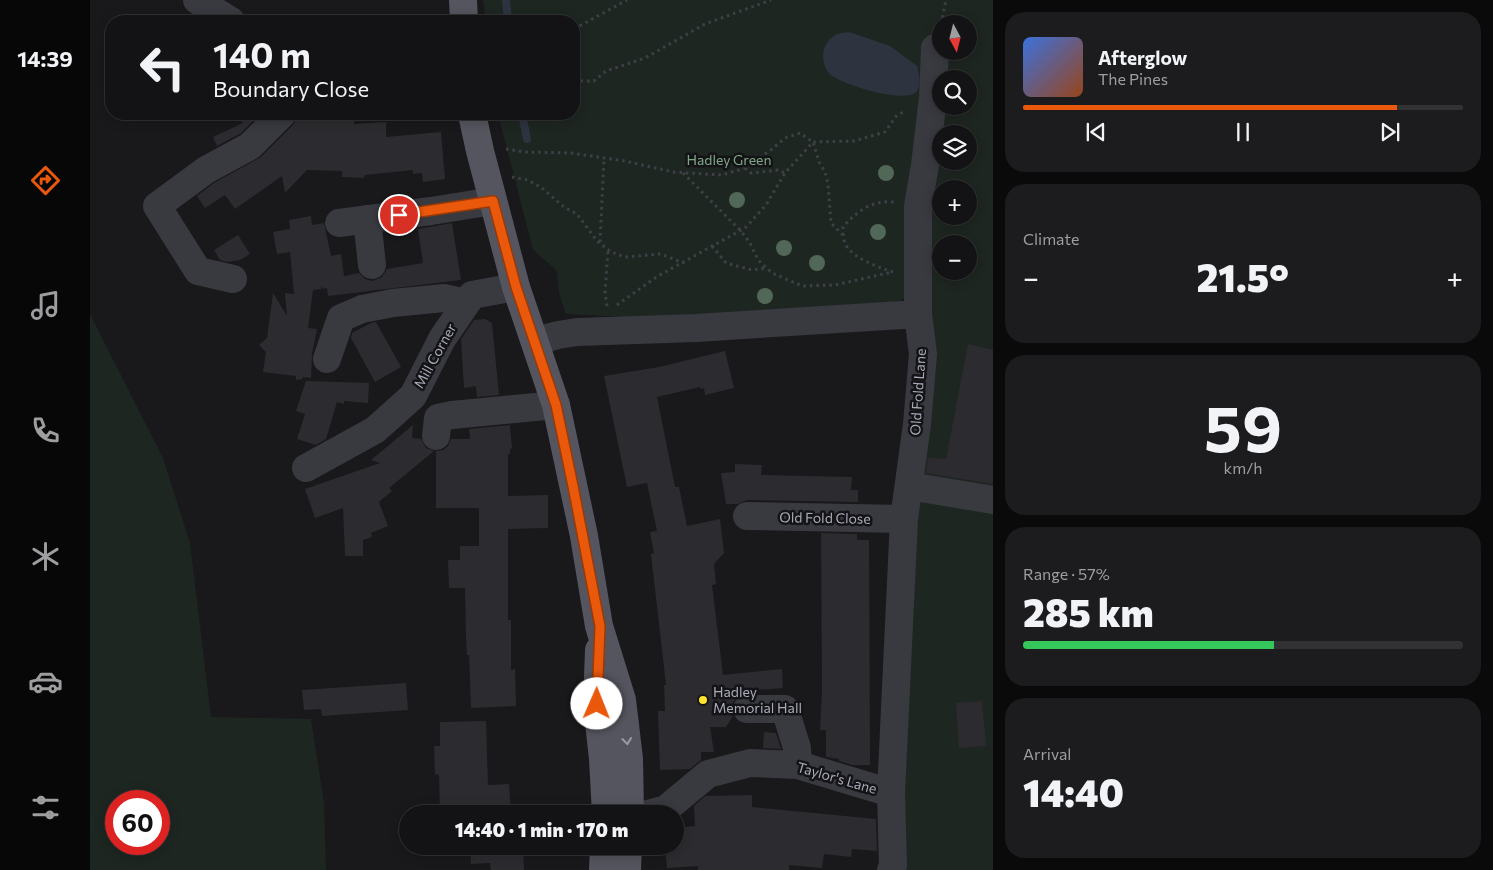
<!DOCTYPE html>
<meta charset="utf-8">
<style>
body{margin:0;font-family:Commissioner,sans-serif;background:#1c1b1d;color:#f1f3f6;height:100vh;display:flex;flex-direction:column;font-size:19px;white-space:nowrap}
*{box-sizing:border-box;margin:0}
p{font-size:16px;color:#9d9ea0}
.icon{flex:none;width:28px;height:28px;fill:none;stroke:currentColor;stroke-width:2;stroke-linecap:round;stroke-linejoin:round}
.map{position:relative;flex:1;overflow:hidden}
.side{display:flex;flex-direction:column;gap:12px;padding:12px;background:#0a0a0b;width:500px}
.side>*{flex:none}
.top-card{position:absolute;left:15px;top:15px;width:475px;height:105px;border-radius:20px;box-shadow:0 2px 12px #0003,0 0 0 1px #323234;background:#131214;color:#f1f3f6;overflow:hidden}
.needle{width:32px;rotate:173deg}
.tools{position:absolute;left:842px;top:15px;display:grid;gap:10px}
.tools a{display:grid;place-items:center;width:45px;height:45px;border-radius:50%;background:#131214;box-shadow:0 2px 12px #0003,0 0 0 1px #323234;font-size:25px}
.speed{position:absolute;left:15px;top:790px;display:flex;gap:10px;font-size:25px;font-weight:700;text-align:center}
.speed>*{display:grid;place-content:center;width:65px;height:65px;border-radius:50%;background:#131214;box-shadow:0 2px 12px #0003,0 0 0 1px #323234;line-height:1}
.speed .limit{border:8px solid #d22;background:#fff;color:#111}
.pin{position:absolute;display:grid;place-items:center;width:42px;height:42px;color:#fff;margin:-21px;border:2px solid #fff;border-radius:50%;box-shadow:0 1px 5px #0007}
.me{position:absolute;width:55px;margin:-28px;rotate:1deg;stroke-linejoin:round;filter:drop-shadow(0 0 4px #0008)}
.turn{display:flex;align-items:center;gap:18px;height:105px;padding:0 25px;font-size:22px}
.turn .icon{width:65px;height:65px;stroke-width:2.5}
.turn b{display:block;font-size:35px;line-height:42px}
.big{font-size:38px;font-weight:800;line-height:1.1}
.side .card{flex:1;display:flex;flex-direction:column;justify-content:center;gap:8px;min-width:0;padding:0 18px;border-radius:20px;background:#1c1b1d}
.side .dial{align-items:center;gap:0}
.dial b{font-size:65px;line-height:1}
.song{display:flex;align-items:center;gap:15px}
.cover{width:60px;height:60px;border-radius:8px;background:linear-gradient(135deg,hsl(220 70% 55%),hsl(20 70% 35%))}
.played{height:5px;border-radius:2px;background:linear-gradient(90deg,#ea580c 85%,#323234 85%)}
.keys{display:flex;justify-content:space-around;direction:ltr}
.heat{display:flex;justify-content:space-between;align-items:center;font-size:28px;direction:ltr}
.charge{height:8px;border-radius:4px;background:linear-gradient(90deg,#34c759 57%,#323234 0)}
.trip{position:absolute;left:309px;top:805px;width:285px;height:50px;border-radius:25px;background:#131214;box-shadow:0 2px 12px #0003,0 0 0 1px #323234;font-weight:800;line-height:50px;text-align:center}
main{display:flex;flex:1;min-height:0}
.tabs{display:flex;flex-direction:column;width:90px;justify-content:space-around;align-items:center;background:#080708;color:#9d9ea0}
.tabs .icon{width:35px;height:35px}
.tabs .active{color:#ea580c}
.tabs b{font-size:22px;color:#f1f3f6}
.map>svg:first-child{display:block}
</style>
<main>
<nav class="tabs">
<b>14:39</b>
<svg class="icon active" aria-label="directions" viewBox="0 0 24 24"><path d="M12 3l9 9-9 9-9-9zM9 14v-3h6M13 9l2 2-2 2"/></svg>
<svg class="icon" aria-label="music" viewBox="0 0 24 24"><path d="M9 18V5l10-2v13"/><circle cx="6" cy="18" r="3"/><circle cx="16" cy="16" r="3"/></svg>
<svg class="icon" aria-label="phone" viewBox="0 0 24 24"><path d="M5 4h4l2 5-3 2q2 4 5 5l2-3 5 2v4C11 20 4 13 5 4z"/></svg>
<svg class="icon" aria-label="climate" viewBox="0 0 24 24"><path d="M12 3v18M4 7l16 10M4 17L20 7"/></svg>
<svg class="icon" aria-label="car" viewBox="0 0 24 24"><path d="M5 17H2v-5l4-1 3-4h7l3 4 3 1v5h-3M9 17h6M6 11h13"/><circle cx="7" cy="17" r="2"/><circle cx="17" cy="17" r="2"/></svg>
<svg class="icon" aria-label="filters" viewBox="0 0 24 24"><path d="M4 7h16M4 17h16"/><circle cx="9" cy="7" r="2"/><circle cx="15" cy="17" r="2"/></svg>
</nav>
<div class="map">
<svg width="903" height="870" viewBox="0 0 903 870">
<rect width="100%" height="100%" fill="#19181b"/>
<path fill="#1e2621" fill-rule="evenodd" d="M393 0H903V870H809L822 291 811 301 631 322 476 314 469 293 467 271 443 250 408 114H484V21H396ZM851 24H879V51H851ZM851 79H879V106H851ZM851 134H879V161H851ZM851 189H879V216H851ZM851 244H879V271H851Z
M0 314 73 458 100 543 121 717 221 719 234 803 236 870H0ZM26 801H69V844H26Z"/>
<path fill="#2d3440" d="M759 32 800 46 827 66C829 74 832 86 826 92 814 104 748 84 739 73 729 61 732 40 748 34 751 33 756 32 759 32Z"/>
<g fill="none" stroke-linecap="round" stroke-linejoin="round">
<path stroke="#2d3440" stroke-width="8" d="M416 0 418 21
M432 114 437 139"/>
</g>
<path fill="#2c2b2f" d="M144 114H170L151 133 127 146 123 137 153 123Z
M207 114 264 118V124L296 122V137L351 132 355 179 333 182 332 173 323 174V170L275 175 274 178 252 177V171L217 170 195 193 192 176 145 209 135 195 115 208 107 196 124 183 171 157 203 125 207 118Z
M221 216 222 225 234 223 241 256 251 254 254 276 269 273 275 279 283 281 292 277 297 269 333 263 328 229 362 223 371 280 238 296 237 288 233 289 232 286 231 289 223 290 218 328 227 329 222 354 221 378 213 377 212 379 206 380V376L173 372 176 352 169 345 177 338 183 293 197 316 195 293 204 294 200 252 187 254 183 232 200 229 199 220Z
M148 235 160 254 150 260 137 262 130 260 124 250Z
M395 319 402 323 409 395 387 397 386 386 374 388 371 339 384 320Z
M286 322 311 367 285 382 261 338 262 333 281 323Z
M878 344 903 350V484L836 473 838 458 856 459Z
M635 351 644 388 615 395 614 388 611 389 610 387 567 397 585 487H589L597 526 630 519 634 553 624 564 626 584 622 585 633 675 692 669 693 688 651 691V695L643 702 641 709 643 716 636 727H620L624 752H611V760L600 769 570 770 568 711H575L574 685H576L561 554 564 553 560 532 567 531 557 483 537 487 514 376 569 367Z
M216 381 279 383 278 403 254 401V404L247 402 236 439 226 445 207 439 215 414 206 411Z
M323 425 322 438 331 439 336 448 344 451 299 488 302 491 289 502 298 526 281 533 282 537 273 540V556H255L253 508 225 518 215 489 290 463 281 460Z
M420 425 422 448 420 449V454H418V496L458 495V528L418 529V620H421V670L425 669 426 706 381 708 379 655H377L376 638 375 588H359L358 560H370V546H389V508H346V451L353 450 358 446 361 439H380L379 429Z
M645 464 672 465 671 475 762 477 761 490H768V502L657 500 648 504H636L631 473 645 472Z
M731 533 767 534V540H779L780 765H762L749 761V759L736 757V730H730L732 690Z
M316 683 318 710 232 716 231 709 214 710 212 690Z
M892 701 896 746 869 748 866 703Z
M396 721 398 785 419 784 421 814H350L349 775 345 774 344 746H350V722Z
M674 732 686 733 691 749 673 748Z
M662 795V807L786 819 787 851 762 849 761 857 734 854 732 868 699 865V870H608V866L577 868 575 846H585V828L605 826 604 806 615 796Z
M380 846 433 847 434 870H401L400 863 381 864Z"/>
<g fill="none" stroke-linecap="round" stroke-linejoin="round">
<path stroke="#3f4047" stroke-width="3" stroke-dasharray="2.5 4" stroke-linecap="butt" d="M851 24 856 0
M484 29 537 0
M484 81H504L516 71 555 58 615 24 681 0
M416 149 435 152 481 153 535 161 583 172 632 175 655 168 682 149 695 138 710 133 723 142 729 162 735 172 738 184 741 223 754 236
M655 168 661 173 688 170 695 173
M593 173 651 231 660 243 668 260 682 273 712 286 745 285 802 272
M422 177 438 180 452 188 474 207 487 214 507 241 521 252 535 257 571 254 593 263
M510 242 514 159
M622 246 636 263 662 270 676 268
M803 272C788 267 761 258 755 243 753 238 753 232 753 227 767 211 782 200 804 202
M527 305 568 276 655 228 676 205 695 173 723 142 764 141 795 132 807 115 816 111
M517 306 515 293 518 250"/>
<path stroke="#393940" stroke-width="28" d="M107 0 141 21
M277 219 282 265
M249 223 341 211 403 201
M143 279 108 271 67 206 116 170 160 146 192 114
M828 314V206L835 165 843 98 845 48
M446 341 468 335 487 332 606 328 828 314 833 354 827 424 814 519 801 793 803 865 801 870
M237 359 251 318 272 309 303 303 354 298 376 303
M346 436 348 418 362 415 466 405
M216 468 285 430 323 396 352 339 382 295 426 287
M819 486 903 500
M657 516 814 519
M657 709H695L707 748 708 765
M558 814 576 809 618 774 660 763 708 765 801 793"/>
<path stroke="#55555f" stroke-width="28" d="M373 0 374 21
M382 114 390 151 426 287 466 405 494 536 509 626 532 700 539 759 540 814
M509 650 507 704 513 759 516 814
M513 870 514 846
M537 870 538 846"/>
</g>
<g fill="#516758">
<circle cx="796" cy="173" r="8"/>
<circle cx="647" cy="200" r="8"/>
<circle cx="788" cy="232" r="8"/>
<circle cx="694" cy="248" r="8"/>
<circle cx="727" cy="263" r="8"/>
<circle cx="675" cy="296" r="8"/>
</g>
<defs><path id="oneway-chevron" d="M-2-3.5L2.5 0L-2 3.5" fill="none" stroke-width="1.6" stroke-linecap="round" stroke-linejoin="round" transform="scale(1.25)"/></defs>
<use stroke="#999ba9" href="#oneway-chevron" transform="translate(537 741) rotate(83)"/>
<g fill="none" stroke-linecap="round" stroke-linejoin="round">
<defs>
<path id="route" d="M309 215 403 201 426 287 466 405 483 486 510 626 507 704"/>
</defs>
<use href="#route" stroke="#983908" stroke-width="12"/>
<use href="#route" stroke="#ea580c" stroke-width="9"/>
</g>
<circle fill="#ffe32c" stroke="#141316" stroke-width="2" cx="613" cy="700" r="5"/>
<g text-anchor="middle" stroke-width="5" stroke-linejoin="round" paint-order="stroke">
<g font-size="14" fill="#7fa88a" stroke="#141316">
<text x="639" y="165">Hadley Green</text>
</g>
<g font-size="14" fill="#aaacbc" stroke="#141316">
<text transform="translate(345 356) rotate(-61)" y="5">Mill Corner</text>
<text transform="translate(828 392) rotate(-86)" y="5">Old Fold Lane</text>
<text transform="translate(735 518) rotate(1)" y="5">Old Fold Close</text>
<text transform="translate(747 778) rotate(16)" y="5">Taylor's Lane</text>
</g>
<g font-size="14" fill="#aaacbc" stroke="#141316" text-anchor="start">
<text x="623" y="697">Hadley<tspan x="623" dy="16">Memorial Hall</tspan></text>
</g>
</g>
</svg>
<div class="tools">
<a><svg class="needle" viewBox="-14 -14 28 28"><path d="M0-13l5 13h-10z" fill="#e53935"/><path d="M0 13l5-13h-10z" fill="#9d9ea0"/></svg></a>
<a><svg class="icon" aria-label="search" viewBox="0 0 24 24"><circle cx="10" cy="10" r="6"/><path d="M15 15l6 6"/></svg></a>
<a><svg class="icon" aria-label="layers" viewBox="0 0 24 24"><path d="M12 4l9 5-9 5-9-5zM3 14l9 5 9-5"/></svg></a>
<a>+</a>
<a>−</a>
</div>
<div class="speed"><div class="limit">60</div></div>
<div class="pin" style="left:309px;top:215px;background:#d93025"><svg class="icon" aria-label="arrive" viewBox="0 0 24 24"><path d="M6 21V4h12l-3 4 3 4H6"/></svg></div>
<svg class="me" style="left:507px;top:704px" viewBox="-20 -20 40 40"><circle r="19" fill="#fff"/><path d="M0-13L10 11 0 6-10 11z" fill="#ea580c"/></svg>
<div class="trip">14:40 · 1 min · 170 m</div>
<div class="top-card">
<div class="turn"><svg class="icon" aria-label="left" viewBox="0 0 24 24"><path d="M17 20v-9H6M10 6l-5 5 5 5"/></svg><div><b>140 m</b>Boundary Close</div></div>
</div>
</div>
<section class="side">
<div class="card">
<div class="song"><i class="cover"></i><div><b>Afterglow</b><p>The Pines</p></div></div>
<div class="played"></div>
<div class="keys"><svg class="icon" aria-label="previous" viewBox="0 0 24 24"><path d="M18 5L8 12l10 7zM5 5v14"/></svg><svg class="icon" aria-label="pause" viewBox="0 0 24 24"><path d="M8 5v14M16 5v14"/></svg><svg class="icon" aria-label="next" viewBox="0 0 24 24"><path d="M6 5l10 7-10 7zM19 5v14"/></svg></div>
</div>
<div class="card"><p>Climate</p>
<div class="heat"><a>−</a><b class="big">21.5°</b><a>+</a></div>
</div>
<div class="card dial"><b>59</b><p>km/h</p></div>
<div class="card"><p>Range · 57%</p><b class="big">285 km</b><div class="charge"></div></div>
<div class="card"><p>Arrival</p><b class="big">14:40</b></div>
</section>
</main>
